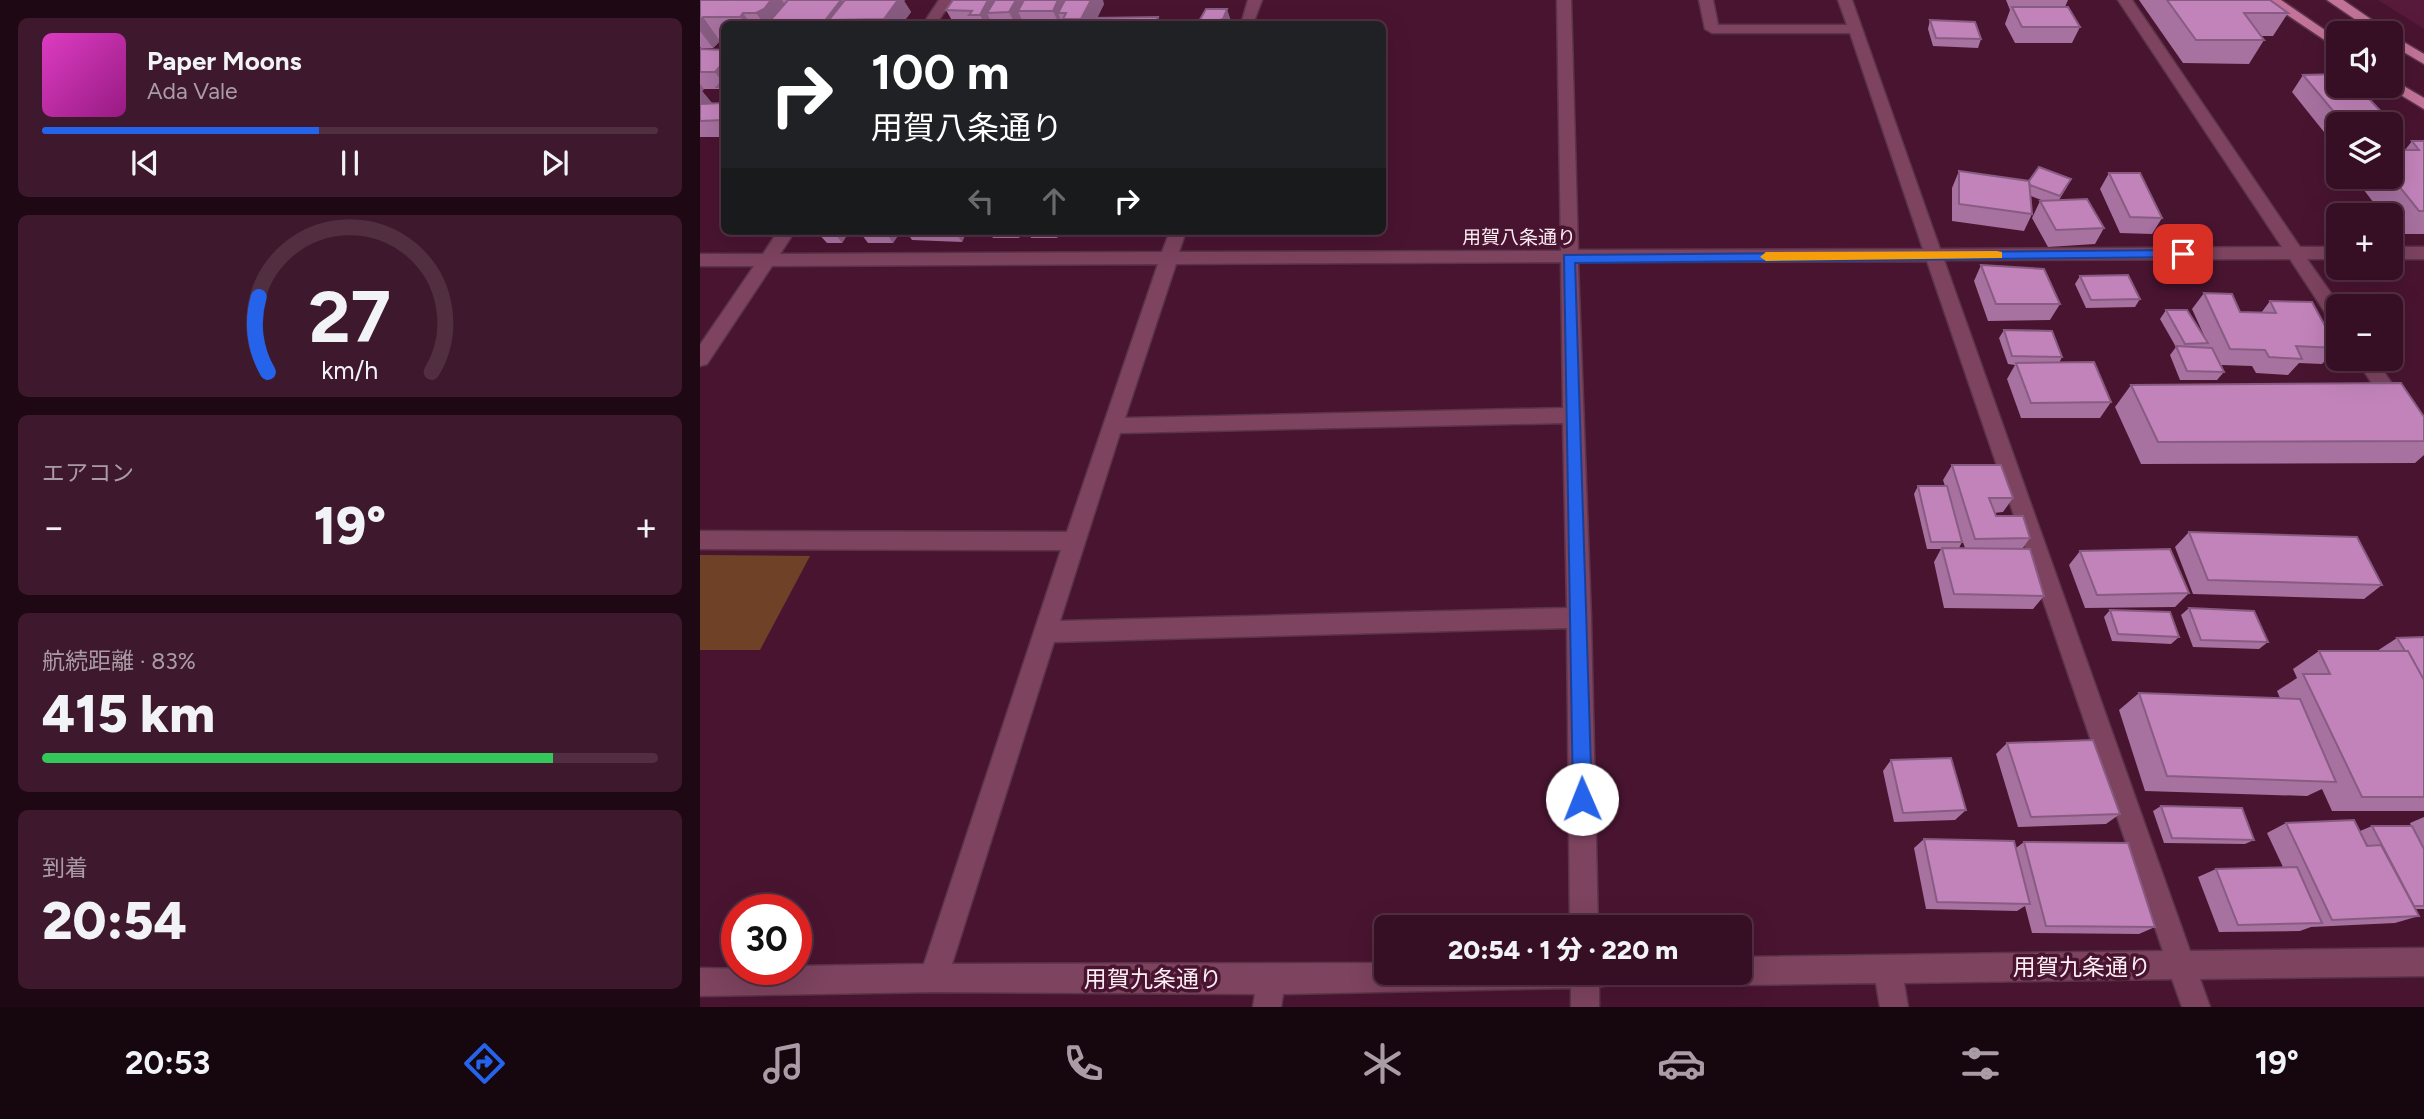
<!DOCTYPE html>
<html lang="ja">
<meta charset="utf-8">
<style>
body{margin:0;font-family:Figtree,"Noto Sans JP",sans-serif;background:#3e182c;color:#f1f3f6;height:100vh;display:flex;flex-direction:column;font-size:26px;white-space:nowrap}
*{box-sizing:border-box;margin:0}
p{font-size:23px;color:#aa9ca6}
.icon{flex:none;width:38px;height:38px;fill:none;stroke:currentColor;stroke-width:2;stroke-linecap:round;stroke-linejoin:round}
.map{position:relative;flex:1;overflow:hidden}
.side{display:flex;flex-direction:column;gap:18px;padding:18px;background:#1e0814;width:700px}
.side>*{flex:none}
.banner{position:absolute;left:21px;top:21px;width:665px;height:214px;border-radius:10px;box-shadow:0 7px 28px #0002,0 0 0 2px #512f41;background:#202124;color:#fff;overflow:hidden}
.fabs{position:absolute;left:1626px;top:21px;display:grid;gap:14px}
.fabs a{display:grid;place-items:center;width:77px;height:77px;border-radius:10px;background:#370f24;box-shadow:0 7px 28px #0002,0 0 0 2px #512f41;font-size:35px}
.speed{position:absolute;left:21px;top:894px;display:flex;gap:14px;font-size:35px;font-weight:700;text-align:center}
.speed>*{display:grid;place-content:center;width:91px;height:91px;border-radius:50%;background:#370f24;box-shadow:0 7px 28px #0002,0 0 0 2px #512f41;line-height:1}
.speed .limit{border:10px solid #d22;background:#fff;color:#111}
.pin{position:absolute;display:grid;place-items:center;width:60px;height:60px;color:#fff;margin:-30px;border-radius:14px;box-shadow:0 4px 10px #0006}
.me{position:absolute;width:77px;margin:-38px;rotate:359deg;stroke-linejoin:round;filter:drop-shadow(0 0 5px #0008)}
.turn{display:flex;align-items:center;gap:24px;height:147px;padding:0 35px;font-size:32px}
.turn .icon{width:91px;height:91px;stroke-width:2.5}
.turn b{display:block;font-size:49px;line-height:60px}
.lanes{display:flex;align-items:center;height:66px;padding:0 35px;background:#0003;justify-content:center;gap:35px;direction:ltr}
.lanes .off{opacity:.35}
.big{font-size:52px;font-weight:800;line-height:1.1}
.side .tile{flex:1;display:flex;flex-direction:column;justify-content:center;gap:10px;min-width:0;padding:0 24px;border-radius:10px;background:#3e182c}
.side .dial{align-items:center;gap:0}
.dial svg{height:182px;overflow:visible;fill:none;stroke:#512f41;stroke-width:7;stroke-linecap:round;text-anchor:middle}
.dial text{fill:#f1f3f6;stroke:none}
.song{display:flex;align-items:center;gap:21px}
.cover{width:84px;height:84px;border-radius:10px;background:linear-gradient(135deg,hsl(310 70% 55%),hsl(310 70% 35%))}
.played{height:7px;border-radius:4px;background:linear-gradient(90deg,#2563eb 45%,#512f41 45%)}
.keys{display:flex;justify-content:space-around;direction:ltr}
.heat{display:flex;justify-content:space-between;align-items:center;font-size:38px;direction:ltr}
.charge{height:10px;border-radius:5px;background:linear-gradient(90deg,#34c759 83%,#512f41 0)}
.trip{position:absolute;left:674px;top:915px;width:378px;height:70px;border-radius:10px;background:#370f24;box-shadow:0 7px 28px #0002,0 0 0 2px #512f41;font-weight:800;line-height:70px;text-align:center}
.dock{display:flex;height:112px;justify-content:space-around;align-items:center;background:#16060e;color:#aa9ca6}
.dock .icon{width:49px;height:49px}
.dock .active{color:#2563eb}
.dock b{font-size:32px;color:#f1f3f6}
main{display:flex;flex:1;min-height:0}
.map>svg:first-child{display:block}
</style>
<main>
<section class="side">
<div class="tile">
<div class="song"><i class="cover"></i><div><b>Paper Moons</b><p>Ada Vale</p></div></div>
<div class="played"></div>
<div class="keys"><svg class="icon" aria-label="previous" viewBox="0 0 24 24"><path d="M18 5L8 12l10 7zM5 5v14"/></svg><svg class="icon" aria-label="pause" viewBox="0 0 24 24"><path d="M8 5v14M16 5v14"/></svg><svg class="icon" aria-label="next" viewBox="0 0 24 24"><path d="M6 5l10 7-10 7zM19 5v14"/></svg></div>
</div>
<div class="tile dial"><svg viewBox="0 0 100 80">
<path d="M14 69A42 42 0 1 1 86 69"/>
<path d="M14 69A42 42 0 0 1 10 36" stroke="#2563eb"/>
<text x="50" y="56" font-size="32" font-weight="700">27</text>
<text x="50" y="72" font-size="11">km/h</text>
</svg></div>
<div class="tile"><p>エアコン</p>
<div class="heat"><a>−</a><b class="big">19°</b><a>+</a></div>
</div>
<div class="tile"><p>航続距離 · 83%</p><b class="big">415 km</b><div class="charge"></div></div>
<div class="tile"><p>到着</p><b class="big">20:54</b></div>
</section>
<div class="map">
<svg width="1724" height="1007" viewBox="0 0 1724 1007">
<rect width="100%" height="100%" fill="#491430"/>
<path fill="#581a3b" d="M1678 0H1724V29Z"/>
<path fill="#6f4227" d="M0 555 110 556 60 650H0Z"/>
<g fill="none" stroke-linecap="round" stroke-linejoin="round">
<defs>
<path id="minor" d="M239 0H253L236 24H223Z
M548 0H562L553 24H541Z
M857 0H871L878 250 1223 249 1150 33H1012L1005 29 999 0H1013L1018 25H1147L1138 0H1152L1240 249 1582 247 1418 0H1432L1600 247H1638V259H1607L1640 306 1638 324 1632 323 1590 259 1244 260 1490 951 1724 948V976L1500 979 1510 1007H1482L1472 979 1204 983 1208 1007H1180L1176 983 1040 985 1030 981 1027 973H1040V957L1463 951 1227 261 878 262 891 618 898 928H870L867 628 354 642 252 964 686 963V973H921L917 983 899 987V1007H871V988L583 994 581 1007H553L555 994 233 992 0 996V968L96 970V966L224 964 361 550 0 549V531L367 532 458 264 72 266 7 364 0 366V345L54 266H0V254H63L78 231H95L80 254 462 252 470 231H486L479 252 861 251ZM861 262 863 408 425 418 476 264ZM863 423 867 608 360 621 420 433Z
M1690 247H1724V259H1690Z
M1656 359H1675L1724 430V454L1717 452Z"/>
<path id="major" d="M1565 0H1581L1638 39V49Z
M1627 0H1643L1691 33H1675Z
M1690 34 1724 54V64L1690 44Z
M1690 78 1724 98V109L1686 86H1690Z"/>
</defs>
<use href="#minor" stroke="#5a3448" stroke-width="3"/>
<use href="#major" stroke="#5a3448" stroke-width="3"/>
<use href="#minor" fill="#7d435f" fill-rule="evenodd"/>
<use href="#major" fill="#c37399" fill-rule="evenodd"/>
</g>
<path fill="#a771a0" fill-rule="evenodd" d="M0 0H205L204 1 211 12 202 24H24V41H20L13 48H1L0 47Z
M1306 0H1368L1365 7 1380 27 1372 43H1315L1305 24 1310 10Z
M1439 0H1570L1588 13 1573 36H1561L1564 40 1549 64 1483 63Z
M404 4 397 18 461 24H364L362 22 361 24H324L322 20 319 24H254L246 10Z
M1230 20 1281 39 1278 48 1233 46 1228 29Z
M0 49 24 50V96L19 89H4L2 91 12 104 24 103V137H0Z
M1603 75 1685 124H1638V142H1632L1592 92Z
M1712 141H1724V234H1698L1690 224V215H1683L1654 177H1690V150H1705Z
M1259 171 1367 187 1359 200 1404 228 1395 244 1348 247 1332 218 1340 201H1344L1331 196 1332 214 1324 231 1252 221V188Z
M1409 173 1462 218 1452 234 1420 233 1400 189Z
M116 231H201L193 243H168L162 235H147L142 243H127Z
M206 231H267L262 242 212 240Z
M288 231H368L367 233H360L357 238H331L329 233H322L319 238H293Z
M391 231H451L450 236 394 237Z
M1281 265 1360 304 1350 320 1288 321 1274 281Z
M1380 276 1440 299 1435 307 1386 308 1375 284Z
M1504 293 1540 312 1561 313 1570 301 1637 348 1622 364 1599 363 1588 375 1556 373 1552 366 1521 365 1524 372 1517 380H1480L1470 355 1476 347 1460 319 1466 310 1507 342 1492 309Z
M1304 330 1362 357 1359 363 1411 402 1400 418H1321L1307 379 1315 365 1308 364 1299 338Z
M1431 385 1724 417V455L1715 463 1441 464 1415 407Z
M1252 465 1313 498 1303 512 1294 513 1296 516 1330 538 1322 549 1344 596 1333 609 1244 608 1234 562 1241 549H1227L1214 494 1218 486H1245L1243 480ZM1258 528 1265 548H1259L1262 542Z
M1489 532 1682 585 1664 599 1493 594 1475 547Z
M1380 551 1489 593 1475 607 1385 608 1369 565Z
M1489 608 1568 642 1559 649 1493 647 1481 615Z
M1410 610 1479 637 1471 644 1412 641 1404 617Z
M1724 637V811H1632L1622 789 1607 796 1445 791 1419 710 1439 693 1580 698 1577 691 1597 678 1593 669 1619 651H1677L1697 638Z
M1307 743 1420 814 1406 824 1318 827 1296 754Z
M1191 760 1266 810 1255 820 1194 822 1183 771Z
M1461 806 1554 840 1545 844 1464 843 1453 811Z
M1724 817V909H1715L1719 916 1695 923 1611 927 1600 931 1519 932 1498 877 1516 869 1583 867 1567 833 1586 823 1668 846 1660 831 1672 826H1711L1710 823Z
M1224 839 1316 848 1324 842 1455 927 1439 934 1332 933 1325 906 1317 911 1226 909 1214 848Z"/>
<path fill="#885c82" d="M71 0H82L92 16 68 23 69 24H64L56 13Z
M141 0H142L152 16 129 20 132 24H123V23Z
M198 0H205L204 1 211 12 202 24H187L184 19Z
M288 0H299L287 13 292 24H285L280 15Z
M316 0H330L318 11 322 20 319 24H315L309 12Z
M358 0H367L366 13H358L362 22 361 24H359L353 11Z
M391 0H403L404 4 394 24H383L381 19Z
M527 9 532 24H514Z
M43 13 51 24H46L40 17Z
M3 17 20 41 13 48 0 31V20Z
M458 17 461 24H455Z
M23 62 24 64V85L15 72Z
M0 84 4 89 2 91 13 104 0 119Z
M133 231H144L147 235 142 243Z
M185 231H201L193 243Z
M254 231H267L262 242Z
M315 231H320L322 233 319 238Z
M353 231H358L360 233 357 238Z"/>
<path fill="#c283ba" stroke="#885c82" stroke-width="2" d="M0 0H71L64 9 56 13H43L40 17H3L0 20Z
M88 0H141L123 23H68Z
M145 0H198L184 19 129 20Z
M253 0H288L280 15H269L272 11 246 10Z
M295 0H316L309 12 287 13Z
M324 0H358L353 11H318Z
M365 0H391L381 19H363L366 13H358Z
M1467 0H1570L1588 13H1544L1564 40H1496Z
M1312 7H1368L1380 27H1322Z
M506 9H527L523 19 513 22H520V24H466L467 23H498Z
M458 17 455 24H388L391 18Z
M1230 20 1275 22 1281 39 1236 38Z
M0 49 24 50V62L15 72H0Z
M1638 74V86H1657L1688 119 1685 124H1644L1603 75Z
M24 78V87H17Z
M24 103V120L0 121V104Z
M1712 141H1724V211H1719L1690 175V150H1719Z
M1339 167 1371 179 1360 196 1330 185 1329 181Z
M1259 171 1329 181 1332 214 1259 204Z
M1409 173H1440L1462 218 1430 217Z
M1387 199 1404 228 1356 230 1340 201Z
M1281 265 1344 269 1360 304H1296Z
M1428 275 1440 299 1391 300 1380 276Z
M1504 293 1532 294 1540 312 1576 313 1570 301 1612 302 1637 348 1596 346 1602 359 1569 357 1565 350 1530 349Z
M1466 310H1487L1508 343 1485 344Z
M1304 330 1352 331 1362 357 1312 356Z
M1476 346 1512 348 1524 372 1487 371Z
M1394 362 1411 402 1331 403 1316 363Z
M1701 383 1724 417V441L1458 442 1431 385Z
M1252 465H1301L1313 498H1289L1296 516H1323L1330 538 1275 539Z
M1218 486H1247L1262 542H1231Z
M1489 532 1657 537 1682 585 1508 580Z
M1242 548 1330 549 1344 596 1254 594Z
M1470 549 1489 593 1397 595 1380 551Z
M1489 608 1554 611 1568 642 1501 640Z
M1410 610 1470 612 1479 637 1418 634Z
M1724 637V680L1708 651H1705L1697 638Z
M1619 651H1708L1724 680V797H1662L1603 674H1630Z
M1439 693 1600 699 1636 782 1467 776Z
M1393 740 1420 814 1331 817 1307 743Z
M1251 758 1266 810 1203 813 1191 760Z
M1461 806 1542 808 1554 840 1472 838Z
M1654 820 1667 846 1681 845 1719 916 1632 920 1586 823Z
M1672 826H1712L1724 849V906H1714Z
M1224 839 1314 841 1330 904 1237 902Z
M1324 842 1428 843 1455 927 1346 926Z
M1597 867 1622 923 1538 925 1516 869Z"/>
<path fill="#2563eb" stroke="#184099" stroke-width="2" d="M1483 250 1488 251V257L875 263 892 799 889 805 882 808 876 805 873 799 864 255Z"/>
<path fill="#f59e0b" d="M1297 251 1302 252V258L1066 261 1060 257 1066 252Z"/>
<g text-anchor="middle" stroke-width="7" stroke-linejoin="round" paint-order="stroke">
<g font-size="19" fill="#fbedf2" stroke="#491430">
<text x="819" y="244">用賀八条通り</text>
</g>
<g font-size="23" fill="#fbedf2" stroke="#491430">
<text x="1382" y="975">用賀九条通り</text>
<text x="453" y="987">用賀九条通り</text>
</g>
</g>
</svg>
<div class="fabs">
<a><svg class="icon" aria-label="sound" viewBox="0 0 24 24"><path d="M4 9h4l5-4v14l-5-4H4zM17 9q2 3 0 6"/></svg></a>
<a><svg class="icon" aria-label="layers" viewBox="0 0 24 24"><path d="M12 4l9 5-9 5-9-5zM3 14l9 5 9-5"/></svg></a>
<a>+</a>
<a>−</a>
</div>
<div class="speed"><div class="limit">30</div></div>
<div class="pin" style="left:1483px;top:254px;background:#d93025"><svg class="icon" aria-label="arrive" viewBox="0 0 24 24"><path d="M6 21V4h12l-3 4 3 4H6"/></svg></div>
<svg class="me" style="left:882px;top:799px" viewBox="-20 -20 40 40"><circle r="19" fill="#fff"/><path d="M0-13L10 11 0 6-10 11z" fill="#2563eb"/></svg>
<div class="trip">20:54 · 1 分 · 220 m</div>
<div class="banner">
<div class="turn"><svg class="icon" aria-label="right" viewBox="0 0 24 24"><path d="M7 20v-9h11M14 6l5 5-5 5"/></svg><div><b>100 m</b>用賀八条通り</div></div>
<div class="lanes"><svg class="icon off" aria-label="left" viewBox="0 0 24 24"><path d="M17 20v-9H6M10 6l-5 5 5 5"/></svg><svg class="icon off" aria-label="ahead" viewBox="0 0 24 24"><path d="M12 20V5M6 11l6-6 6 6"/></svg><svg class="icon" aria-label="right" viewBox="0 0 24 24"><path d="M7 20v-9h11M14 6l5 5-5 5"/></svg></div>
</div>
</div>
</main>
<nav class="dock">
<b>20:53</b>
<svg class="icon active" aria-label="directions" viewBox="0 0 24 24"><path d="M12 3l9 9-9 9-9-9zM9 14v-3h6M13 9l2 2-2 2"/></svg>
<svg class="icon" aria-label="music" viewBox="0 0 24 24"><path d="M9 18V5l10-2v13"/><circle cx="6" cy="18" r="3"/><circle cx="16" cy="16" r="3"/></svg>
<svg class="icon" aria-label="phone" viewBox="0 0 24 24"><path d="M5 4h4l2 5-3 2q2 4 5 5l2-3 5 2v4C11 20 4 13 5 4z"/></svg>
<svg class="icon" aria-label="climate" viewBox="0 0 24 24"><path d="M12 3v18M4 7l16 10M4 17L20 7"/></svg>
<svg class="icon" aria-label="car" viewBox="0 0 24 24"><path d="M5 17H2v-5l4-1 3-4h7l3 4 3 1v5h-3M9 17h6M6 11h13"/><circle cx="7" cy="17" r="2"/><circle cx="17" cy="17" r="2"/></svg>
<svg class="icon" aria-label="filters" viewBox="0 0 24 24"><path d="M4 7h16M4 17h16"/><circle cx="9" cy="7" r="2"/><circle cx="15" cy="17" r="2"/></svg>
<b>19°</b>
</nav>
